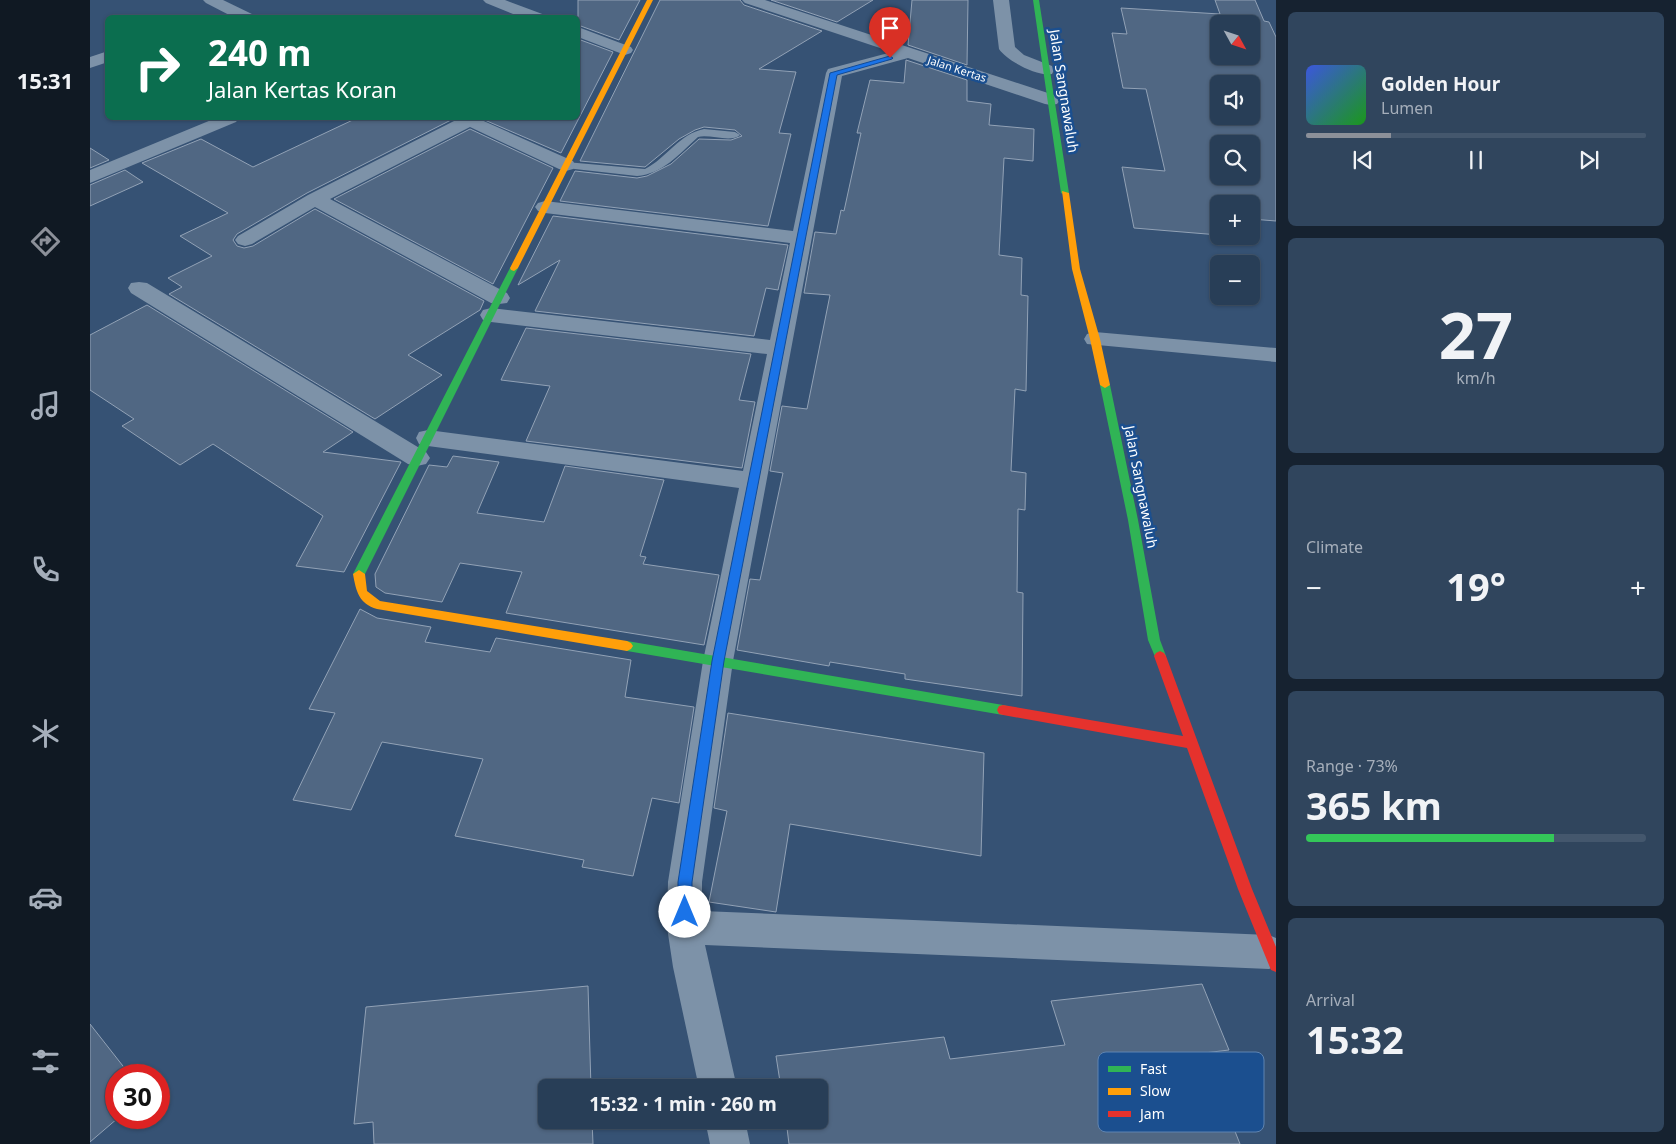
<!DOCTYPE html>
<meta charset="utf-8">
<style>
body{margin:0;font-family:"Noto Sans",sans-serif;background:#30455d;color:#f1f3f6;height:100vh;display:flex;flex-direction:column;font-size:19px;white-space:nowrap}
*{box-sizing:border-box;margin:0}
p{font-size:16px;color:#a5aeba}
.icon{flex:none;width:28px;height:28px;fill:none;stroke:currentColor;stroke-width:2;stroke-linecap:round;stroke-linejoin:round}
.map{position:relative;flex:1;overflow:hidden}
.side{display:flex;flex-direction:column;gap:12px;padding:12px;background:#162230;width:400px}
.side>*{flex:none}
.top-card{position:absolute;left:15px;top:15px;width:475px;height:105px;border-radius:8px;box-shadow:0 1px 4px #0004,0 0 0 1px #44576d;background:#0b6e4f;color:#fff;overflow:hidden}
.needle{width:32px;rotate:130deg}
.fabs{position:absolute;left:1120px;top:15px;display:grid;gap:10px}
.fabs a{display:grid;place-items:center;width:50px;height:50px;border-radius:8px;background:#283e57;box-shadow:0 1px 4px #0004,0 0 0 1px #44576d;font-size:25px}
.speed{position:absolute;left:15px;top:1064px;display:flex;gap:10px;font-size:25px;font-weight:700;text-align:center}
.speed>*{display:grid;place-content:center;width:65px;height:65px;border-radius:50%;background:#283e57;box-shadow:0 1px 4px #0004,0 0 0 1px #44576d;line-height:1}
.speed .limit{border:8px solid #d22;background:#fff;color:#111}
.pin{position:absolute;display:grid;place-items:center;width:42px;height:42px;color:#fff;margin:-51px -21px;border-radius:50% 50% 50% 0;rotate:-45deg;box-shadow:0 0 5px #0007}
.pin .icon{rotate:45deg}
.me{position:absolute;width:55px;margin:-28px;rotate:0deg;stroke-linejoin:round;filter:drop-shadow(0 0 4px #0008)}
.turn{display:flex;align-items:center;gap:18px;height:105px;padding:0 20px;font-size:22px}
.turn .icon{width:65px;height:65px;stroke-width:2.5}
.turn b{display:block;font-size:35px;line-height:42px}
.big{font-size:38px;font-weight:700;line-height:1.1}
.side .card{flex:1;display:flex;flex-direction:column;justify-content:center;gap:8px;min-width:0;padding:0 18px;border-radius:8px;background:#30455d}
.side .dial{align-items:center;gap:0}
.dial b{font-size:65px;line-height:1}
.song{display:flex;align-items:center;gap:15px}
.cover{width:60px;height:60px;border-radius:8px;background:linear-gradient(135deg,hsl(230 70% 55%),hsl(120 70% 35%))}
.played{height:5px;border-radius:2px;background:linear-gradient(90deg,#8c9099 25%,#44576d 25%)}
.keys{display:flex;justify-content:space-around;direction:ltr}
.heat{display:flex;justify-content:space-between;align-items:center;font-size:28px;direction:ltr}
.charge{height:8px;border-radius:4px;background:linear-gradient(90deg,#34c759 73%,#44576d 0)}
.trip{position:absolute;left:448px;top:1079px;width:290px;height:50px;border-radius:8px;background:#283e57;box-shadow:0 1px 4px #0004,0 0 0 1px #44576d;font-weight:700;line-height:50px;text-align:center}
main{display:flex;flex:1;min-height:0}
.tab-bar{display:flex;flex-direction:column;width:90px;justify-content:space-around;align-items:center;background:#101923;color:#a5aeba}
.tab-bar .icon{width:35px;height:35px}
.tab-bar .active{color:#8c9099}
.tab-bar b{font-size:22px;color:#f1f3f6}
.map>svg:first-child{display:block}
</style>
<main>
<nav class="tab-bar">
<b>15:31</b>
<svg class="icon active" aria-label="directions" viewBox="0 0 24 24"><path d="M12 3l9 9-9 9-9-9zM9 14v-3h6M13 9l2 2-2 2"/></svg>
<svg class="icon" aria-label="music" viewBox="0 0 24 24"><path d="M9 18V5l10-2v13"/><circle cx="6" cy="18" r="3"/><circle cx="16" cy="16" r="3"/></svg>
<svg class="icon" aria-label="phone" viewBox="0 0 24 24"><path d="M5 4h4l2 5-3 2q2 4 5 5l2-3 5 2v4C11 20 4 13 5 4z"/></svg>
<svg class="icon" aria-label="climate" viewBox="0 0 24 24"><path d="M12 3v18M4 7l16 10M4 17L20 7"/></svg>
<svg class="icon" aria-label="car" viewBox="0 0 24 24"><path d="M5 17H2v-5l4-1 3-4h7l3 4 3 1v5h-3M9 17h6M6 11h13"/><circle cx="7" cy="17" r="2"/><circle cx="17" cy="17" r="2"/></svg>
<svg class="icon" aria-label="filters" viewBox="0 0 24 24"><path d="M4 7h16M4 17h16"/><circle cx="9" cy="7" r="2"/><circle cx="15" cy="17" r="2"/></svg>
</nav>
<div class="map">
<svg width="1186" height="1144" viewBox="0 0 1186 1144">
<rect width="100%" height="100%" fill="#365274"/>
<path fill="#506783" stroke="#92a2b6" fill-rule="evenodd" d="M488 0H550L529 40 488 25Z
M570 0H650L654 5 732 31 669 69 706 72 689 133 701 134 678 226 470 201 485 171 547 178 557 176 581 164 609 139 641 140 652 136 645 130 614 127 605 130 589 139 555 167 490 161Z
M681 0H783L747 22Z
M822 0H878L877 65 818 45Z
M1125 0H1165L1174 21 1179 22 1186 37V221L1161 219V204H1129V235L1044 228 1032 167 1075 171 1056 89 1033 88 1022 33 1037 34 1031 8 1130 14ZM1129 24H1161V56H1129ZM1129 84H1161V116H1129ZM1129 144H1161V176H1129Z
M488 39 523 52 471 153 390 118H488Z
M816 60 877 80V101L901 104 899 125 944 129 943 161 914 158 909 255 932 258 931 295 938 296 936 391 925 389 921 471 936 473 935 510 928 509 927 592 933 593 932 696 815 679V674L740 662 739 666 647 650 660 579 670 580 691 482 693 473 680 471 692 406 717 409 740 295 714 293 725 232 746 234 751 210 754 211 771 133H767L780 80 814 83Z
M267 118H363V119L217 193 147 234 143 240 147 246 154 248 163 246 225 209 394 301 390 310 318 355 352 375 285 419 79 294 92 287 78 278 122 256 90 236 138 213 52 163 111 139 163 167Z
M380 129 463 168 403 284 244 199Z
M0 148 19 160 0 168Z
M35 170 53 182 0 206V185Z
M463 216 698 245 688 290 676 288 664 336 445 311 470 260 428 285Z
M57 305 263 432 233 452 311 462 254 572 206 566 233 516 123 444 90 465 32 426 44 419 0 390V335Z
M436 328 661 354 649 400 665 402 652 468 436 441 460 386 411 380Z
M363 456 409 462 387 513 454 522 475 466 574 480 550 556 556 557 553 564 629 575 614 645 416 613 432 572 370 563 352 602 295 593 286 587 285 574 339 465 357 467Z
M270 609 287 618 341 627 335 642 400 652 406 638 541 660 535 697 604 707 589 803 562 798 543 876 492 867 494 860 365 836 393 759 292 742 261 810 203 800 245 713 219 709Z
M638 713 894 753 891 856 700 824 686 912 619 902 637 811 624 808Z
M1112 984 1139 1050 1114 1053 1150 1144H699L696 1120H729V1088H691L686 1056 854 1037 860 1059 975 1045 961 1001Z
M498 986 501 1088H456V1120H502L503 1144H284L283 1122 264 1124 276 1007Z
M0 1024 40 1075H26V1118H28L0 1142Z"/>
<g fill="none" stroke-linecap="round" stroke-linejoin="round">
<path fill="#7d92a8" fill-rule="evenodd" d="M614 129 645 132 650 135C641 143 620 134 608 137 589 154 573 174 547 176L476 168 470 165 476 162 555 169C577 158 589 134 614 129Z"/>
<path fill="#7d92a8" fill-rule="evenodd" d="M113 0H133L164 15 165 18H145L116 3Z
M393 0H415L455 15 456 18H433L396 3Z
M652 0H675L967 96 970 100 967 104 961 105 955 104 818 58 752 76 643 661 612 882V911L1179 935 1186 938V966L1179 969 615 945 647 1088H609L583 967 577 927 578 882 613 661 649 488 338 446 329 444 326 438 329 432 338 430 653 471 677 354 401 322 393 320 390 315 393 310 401 308 680 340 700 243 455 213 448 211 445 207 448 203 455 201 703 231 736 73 738 69 802 52 655 3Z
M903 0H919L925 47 934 55 962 66 964 70 962 74C948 77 917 61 909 49Z
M488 27 541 47 543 50 541 53 535 55 488 37Z
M18 51V62L0 68V57Z
M126 118H149L146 122 0 183V170Z
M365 118H387L483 161 485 165 483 169 476 171 469 169 380 127 240 199 417 293 420 298 417 303 409 304 401 303 225 207 162 244 155 246 148 244 145 240 148 236 218 195 366 120Z
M49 282 57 283 336 452 340 458 336 464 327 466 318 464 41 293 38 288 41 283Z
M1005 332 1186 348V362L997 344 994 339 997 334Z
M615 1120H655L660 1144H620Z"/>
<path fill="#30b455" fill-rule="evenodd" d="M943 0H949L979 193 975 195 971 193Z
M424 265 428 268 275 574 269 578 265 577 263 574 420 268Z
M1015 382 1020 385 1048 520 1070 640 1076 656 1074 659H1066L1058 640 1038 520 1010 385Z
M537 641 913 705 917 706 919 710 917 714 913 715 537 651 533 649 531 646 533 643Z"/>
<path fill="#ff9f0a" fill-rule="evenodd" d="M557 0H563L428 268 424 271 421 270 420 268Z
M972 191 979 193 990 269 1010 339 1020 385 1015 388 1010 385 1000 339 982 269Z
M269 570 275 574 277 591 290 601 537 641 541 643 543 646 541 649 537 651 287 609C269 604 266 591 263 574Z"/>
<path fill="#e5322d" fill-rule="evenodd" d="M1070 651 1074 653 1076 656 1162 889 1186 947V972L1181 970 1148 889 1097 748 913 715 909 714 907 710 909 706 913 705 1093 736 1064 656 1066 653Z"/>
</g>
<path fill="#1a73e8" stroke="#114b97" d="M800 56 803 58 802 59 747 75 634 661 602 882V912L600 917 595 919 590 917 588 912V882L622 661 740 73Z"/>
<g text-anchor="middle" stroke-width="5" stroke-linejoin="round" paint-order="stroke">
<g font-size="11" fill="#fff" stroke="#1b4f8f">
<text transform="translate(867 69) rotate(18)" y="4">Jalan Kertas</text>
</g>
<g font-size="14" fill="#fff" stroke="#1b4f8f">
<text transform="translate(974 91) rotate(81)" y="5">Jalan Sangnawaluh</text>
<text transform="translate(1051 487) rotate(79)" y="5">Jalan Sangnawaluh</text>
</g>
</g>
<rect x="1008" y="1052" width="166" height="80" rx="8" fill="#1b4f8f" stroke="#5f84b1" stroke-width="1"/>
<rect x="1018" y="1066" width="23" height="6" fill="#30b455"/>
<rect x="1018" y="1088" width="23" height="7" fill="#ff9f0a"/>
<rect x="1018" y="1111" width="23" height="6" fill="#e5322d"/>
<g font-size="14" fill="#fff">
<text x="1050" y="1074">Fast</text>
<text x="1050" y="1096">Slow</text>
<text x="1050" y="1119">Jam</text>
</g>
</svg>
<div class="fabs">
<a><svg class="needle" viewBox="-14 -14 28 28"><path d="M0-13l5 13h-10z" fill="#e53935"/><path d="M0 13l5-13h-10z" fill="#a5aeba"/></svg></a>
<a><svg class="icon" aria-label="sound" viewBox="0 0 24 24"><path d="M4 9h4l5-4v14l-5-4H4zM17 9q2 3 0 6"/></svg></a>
<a><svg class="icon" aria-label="search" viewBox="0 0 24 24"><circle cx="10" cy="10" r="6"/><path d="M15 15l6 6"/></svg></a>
<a>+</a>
<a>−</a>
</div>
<div class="speed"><div class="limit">30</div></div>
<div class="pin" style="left:800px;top:58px;background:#d93025"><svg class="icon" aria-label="arrive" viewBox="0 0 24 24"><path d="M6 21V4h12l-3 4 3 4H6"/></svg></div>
<svg class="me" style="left:595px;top:912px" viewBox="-20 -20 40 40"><circle r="19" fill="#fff"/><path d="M0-13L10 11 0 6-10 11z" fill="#1a73e8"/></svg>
<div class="trip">15:32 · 1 min · 260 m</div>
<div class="top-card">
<div class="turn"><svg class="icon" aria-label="right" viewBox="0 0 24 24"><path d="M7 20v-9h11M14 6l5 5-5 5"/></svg><div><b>240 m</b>Jalan Kertas Koran</div></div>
</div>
</div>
<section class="side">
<div class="card">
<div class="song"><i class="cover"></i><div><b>Golden Hour</b><p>Lumen</p></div></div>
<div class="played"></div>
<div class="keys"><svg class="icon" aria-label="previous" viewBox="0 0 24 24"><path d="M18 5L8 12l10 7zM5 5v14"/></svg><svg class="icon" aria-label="pause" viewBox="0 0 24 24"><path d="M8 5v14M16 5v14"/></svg><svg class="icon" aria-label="next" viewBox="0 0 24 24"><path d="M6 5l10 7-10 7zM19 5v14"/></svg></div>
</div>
<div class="card dial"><b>27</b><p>km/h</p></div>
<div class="card"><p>Climate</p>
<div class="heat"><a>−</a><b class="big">19°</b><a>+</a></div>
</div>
<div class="card"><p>Range · 73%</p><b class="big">365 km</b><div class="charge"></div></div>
<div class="card"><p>Arrival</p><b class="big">15:32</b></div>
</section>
</main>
